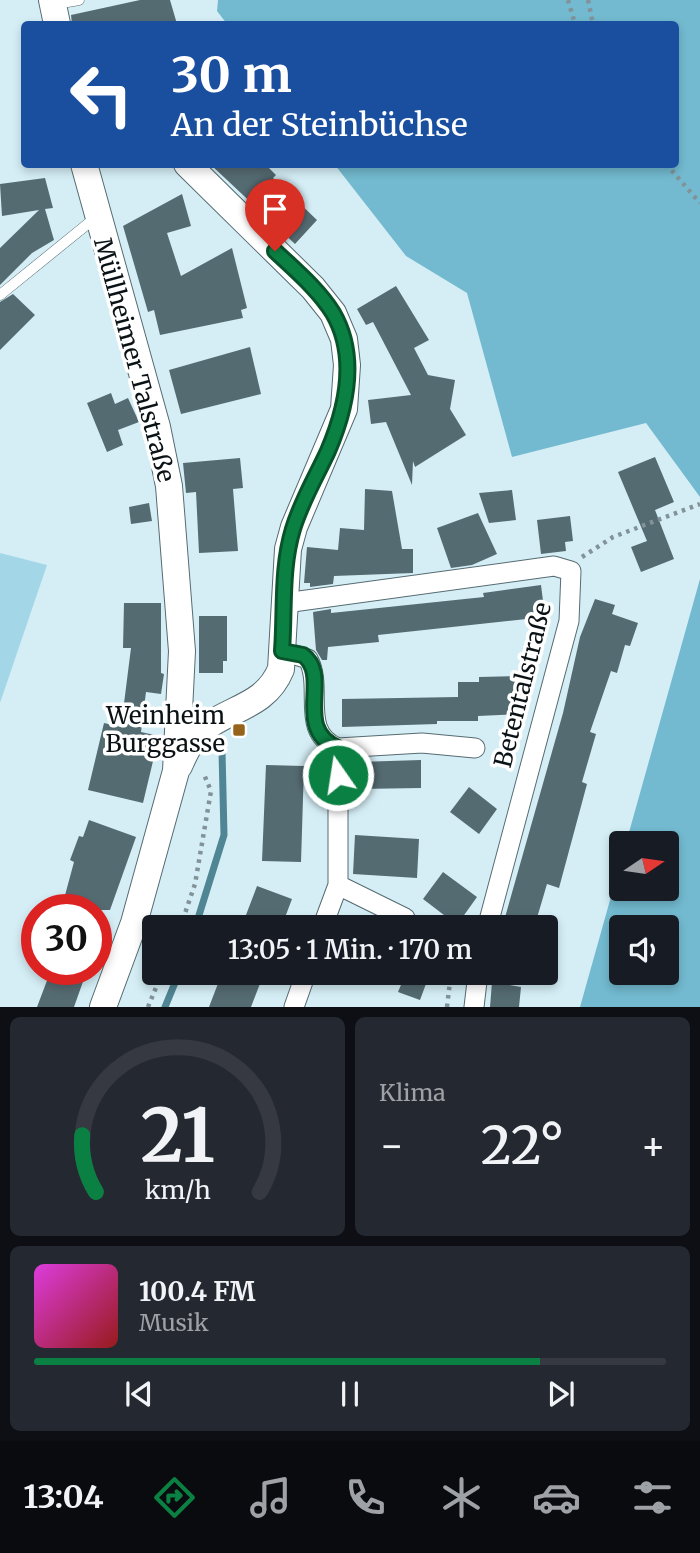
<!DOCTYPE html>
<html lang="de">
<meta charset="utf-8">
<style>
body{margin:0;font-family:Merriweather,serif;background:#242831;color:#f1f3f6;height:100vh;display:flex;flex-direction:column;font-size:26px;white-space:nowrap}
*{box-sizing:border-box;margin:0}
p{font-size:23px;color:#9ea1a6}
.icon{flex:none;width:38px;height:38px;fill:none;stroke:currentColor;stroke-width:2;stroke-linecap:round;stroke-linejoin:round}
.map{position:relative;height:1007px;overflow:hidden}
.details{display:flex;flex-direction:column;gap:10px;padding:10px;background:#0d0f14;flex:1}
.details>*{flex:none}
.banner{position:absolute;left:21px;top:21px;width:658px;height:147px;border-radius:7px;box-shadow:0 4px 10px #0003;background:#1a4fa0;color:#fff;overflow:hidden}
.needle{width:46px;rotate:77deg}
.tools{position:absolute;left:609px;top:831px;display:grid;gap:14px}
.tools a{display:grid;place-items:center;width:70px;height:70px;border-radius:7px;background:#171b24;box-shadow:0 4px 10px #0003;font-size:35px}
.speed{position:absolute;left:21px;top:894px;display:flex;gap:14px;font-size:35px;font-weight:700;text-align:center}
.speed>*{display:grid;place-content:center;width:91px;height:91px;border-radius:50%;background:#171b24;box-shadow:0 4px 10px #0003;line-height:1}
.speed .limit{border:10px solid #d22;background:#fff;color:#111}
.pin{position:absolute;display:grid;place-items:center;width:60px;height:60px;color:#fff;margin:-72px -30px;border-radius:50% 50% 50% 0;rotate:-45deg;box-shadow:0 0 7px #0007}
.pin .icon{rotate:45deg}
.me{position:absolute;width:77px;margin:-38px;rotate:347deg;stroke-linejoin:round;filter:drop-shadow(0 0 5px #0008)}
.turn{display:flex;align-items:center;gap:24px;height:147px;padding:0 35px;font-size:32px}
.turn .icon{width:91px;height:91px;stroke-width:2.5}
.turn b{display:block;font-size:49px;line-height:60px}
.big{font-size:52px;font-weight:600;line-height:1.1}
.details .tile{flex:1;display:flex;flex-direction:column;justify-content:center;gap:10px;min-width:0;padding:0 24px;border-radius:10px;background:#242831}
.details .dial{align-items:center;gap:0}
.dial svg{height:182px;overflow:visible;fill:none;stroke:#363941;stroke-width:7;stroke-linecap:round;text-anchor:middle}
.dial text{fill:#f1f3f6;stroke:none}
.song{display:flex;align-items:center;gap:21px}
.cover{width:84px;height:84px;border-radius:10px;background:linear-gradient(135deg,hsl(300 70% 55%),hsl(0 70% 35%))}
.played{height:7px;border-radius:4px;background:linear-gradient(90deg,#0b8043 80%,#363941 80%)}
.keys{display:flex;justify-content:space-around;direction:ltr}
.heat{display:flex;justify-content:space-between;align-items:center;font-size:38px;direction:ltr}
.details .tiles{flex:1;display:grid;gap:10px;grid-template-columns:1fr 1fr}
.tile:last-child{grid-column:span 2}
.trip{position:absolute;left:142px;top:915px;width:416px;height:70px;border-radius:7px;background:#171b24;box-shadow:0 4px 10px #0003;font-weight:600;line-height:70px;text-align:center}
.tabs{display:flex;height:112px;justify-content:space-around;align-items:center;background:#090b0e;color:#9ea1a6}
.tabs .icon{width:49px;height:49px}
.tabs .selected{color:#0b8043}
.tabs b{font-size:32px;color:#f1f3f6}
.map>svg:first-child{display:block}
</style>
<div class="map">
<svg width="700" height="1007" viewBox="0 0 700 1007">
<rect width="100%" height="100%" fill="#d5eef6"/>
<path fill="#a3d7e8" d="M0 553 47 565 0 703Z"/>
<path fill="#73bad0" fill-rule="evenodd" d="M218 0H700V497L646 423 512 457 467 293 406 256 335 165 676 164V24H227L217 11Z
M700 579V1007H580L621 861V889H667V844L626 843ZM621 928H667V973H621Z"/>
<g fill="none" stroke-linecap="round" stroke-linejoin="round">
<path stroke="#508594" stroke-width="7" d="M195 928 224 835 222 751
M165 1007 179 973"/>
</g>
<path fill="#556b72" d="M140 0H170L177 24H72L71 15Z
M210 164H265L276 175 273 178 317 220 295 244Z
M45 178 53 208 45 209 54 240 32 253 0 285V248L39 210 2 216 0 184Z
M182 194 191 226 167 233 181 276 232 248 247 308 241 310 243 318 160 335 154 310 148 312 123 226Z
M396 286 429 340 414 348 428 375 455 380 450 409 466 435 415 467 413 461 412 485 386 422 371 424 368 400 411 395 373 322 366 325 357 309Z
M13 294 35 315 0 350V302Z
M250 347 261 394 181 414 169 370Z
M111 393 115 404 128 398 139 422 118 430 123 445 107 452 87 403Z
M655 457 674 502 655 510 674 559 641 572 631 547 647 541 618 472Z
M240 458 243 488 233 489 238 551 199 553 196 492 186 493 183 463Z
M365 489 392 491 402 549H413V573L334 576 333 584 310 587V583H304L307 547 338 550 340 528 364 530Z
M512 490 516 520 489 523 479 493Z
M149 503 152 521 131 524 129 507Z
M478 513 497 554 472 565 451 568 437 528Z
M570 516 573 541 565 542 566 551 541 554 537 520Z
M541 585 545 617 378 635 379 642 328 647 327 660H322L316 650 313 612 331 609V613L484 597 483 593Z
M595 599 615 605 612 614 638 623 630 646 625 645 617 673 611 671 590 732 596 734 582 782 587 784 559 888 547 884 534 928H502L563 713 580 637Z
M124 603H161V673L164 674 161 694 146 692 141 732 159 736 143 803 88 790 104 723 121 727 131 648H123Z
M199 616H227V661H223V673H199Z
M520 676 521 714 478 716V721H437V724L342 727V699L458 697V682H479V677Z
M421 760V788L358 789 357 762Z
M266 765 304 766 301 862 262 861Z
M469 787 497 809 479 834 450 812Z
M89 820 136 837 110 910H61L74 862 70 860 79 836 83 837Z
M355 835 419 839 417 878 353 874Z
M443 872 477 897 457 925 423 899Z
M257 886 292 899 281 928H241Z
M51 970H76L85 976 74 1007H37Z
M222 973H264L251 1007H209Z
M406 973H430L420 1000 398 992Z
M492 982 521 987 519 1007H490Z"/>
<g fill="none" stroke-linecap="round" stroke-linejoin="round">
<defs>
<path id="lane" d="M56 4 79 0
M0 295 95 218"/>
<path id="street" d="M285 603 554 566 571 571 569 621 487 928
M282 651 308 659C324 688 299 732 338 748V885L322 928
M338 748 422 743 475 748
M338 885 405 918
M294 1007 306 973
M474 1007 478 973"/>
<path id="secondary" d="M52 0 57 24
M84 164 157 427 169 486 182 651 176 771 134 923 103 1007
M179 766C185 753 191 738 203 729 232 707 266 706 281 669L288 549 294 527 344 409 347 365 344 339 333 313 313 288 187 164"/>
</defs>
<use href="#lane" stroke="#566b72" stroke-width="11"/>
<use href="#street" stroke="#566b72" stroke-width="21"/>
<use href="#secondary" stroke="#566b72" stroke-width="28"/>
<path stroke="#819399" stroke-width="4.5" stroke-dasharray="3.5 5" stroke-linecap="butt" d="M568 0 575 24
M588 0 593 24
M666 164 700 203
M582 557 613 537 700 504
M180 928 195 884 211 791 203 772
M148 1007 162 973
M447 1007 451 973"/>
<use href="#lane" stroke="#fff" stroke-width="10"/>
<use href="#street" stroke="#fff" stroke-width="19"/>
<use href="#secondary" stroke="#fff" stroke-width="26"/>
</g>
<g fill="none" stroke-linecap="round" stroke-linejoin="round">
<defs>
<path id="route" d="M275 251C295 270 318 289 333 313 358 356 346 409 328 451 316 477 301 502 293 529 281 568 285 610 282 651L303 655C332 676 292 729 338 748V775"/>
</defs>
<use href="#route" stroke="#07532c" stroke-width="18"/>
<use href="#route" stroke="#0b8043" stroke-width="12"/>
</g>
<rect fill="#976219" stroke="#fff" stroke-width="2.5" x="232" y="723" width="14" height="14" rx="3.5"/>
<g text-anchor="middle" stroke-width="7" stroke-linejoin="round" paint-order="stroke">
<g font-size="24" fill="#0a1215" stroke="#fff">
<text transform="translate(134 360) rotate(75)" y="8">Müllheimer Talstraße</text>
<text transform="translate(523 685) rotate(-76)" y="8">Betentalstraße</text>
</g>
<g font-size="24" fill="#0a1215" stroke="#fff" text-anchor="end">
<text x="225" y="724">Weinheim<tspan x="225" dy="28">Burggasse</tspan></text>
</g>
</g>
</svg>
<div class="tools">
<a><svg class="needle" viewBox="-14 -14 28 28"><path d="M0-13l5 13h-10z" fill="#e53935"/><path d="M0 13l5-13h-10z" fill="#9ea1a6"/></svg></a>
<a><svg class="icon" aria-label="sound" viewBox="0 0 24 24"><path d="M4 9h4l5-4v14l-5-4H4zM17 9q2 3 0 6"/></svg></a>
</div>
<div class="speed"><div class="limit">30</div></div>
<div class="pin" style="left:275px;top:251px;background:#d93025"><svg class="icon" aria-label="arrive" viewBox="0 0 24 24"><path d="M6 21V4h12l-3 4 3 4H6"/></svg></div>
<svg class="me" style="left:338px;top:775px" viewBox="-20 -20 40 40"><circle r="17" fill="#0b8043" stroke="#fff" stroke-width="3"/><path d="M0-11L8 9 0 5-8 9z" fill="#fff"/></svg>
<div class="trip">13:05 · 1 Min. · 170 m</div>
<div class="banner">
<div class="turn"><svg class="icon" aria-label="left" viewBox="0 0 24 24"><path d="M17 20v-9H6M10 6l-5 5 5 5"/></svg><div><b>30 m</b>An der Steinbüchse</div></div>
</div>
</div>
<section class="details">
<div class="tiles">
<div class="tile dial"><svg viewBox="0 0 100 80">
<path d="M14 69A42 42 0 1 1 86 69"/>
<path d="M14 69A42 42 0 0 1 8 44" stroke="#0b8043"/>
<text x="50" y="56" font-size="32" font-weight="700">21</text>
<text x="50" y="72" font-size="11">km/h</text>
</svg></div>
<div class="tile"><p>Klima</p>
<div class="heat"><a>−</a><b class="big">22°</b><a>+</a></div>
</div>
<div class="tile">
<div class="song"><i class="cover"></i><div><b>100.4 FM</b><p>Musik</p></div></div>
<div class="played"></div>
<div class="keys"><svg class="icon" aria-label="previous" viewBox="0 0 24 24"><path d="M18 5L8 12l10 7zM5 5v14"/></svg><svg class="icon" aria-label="pause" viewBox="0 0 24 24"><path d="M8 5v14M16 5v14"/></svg><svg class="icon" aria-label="next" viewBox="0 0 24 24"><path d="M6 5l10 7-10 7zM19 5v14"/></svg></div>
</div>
</div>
</section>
<nav class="tabs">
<b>13:04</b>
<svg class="icon selected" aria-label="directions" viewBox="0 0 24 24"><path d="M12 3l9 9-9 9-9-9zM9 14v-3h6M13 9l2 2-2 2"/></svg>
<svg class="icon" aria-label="music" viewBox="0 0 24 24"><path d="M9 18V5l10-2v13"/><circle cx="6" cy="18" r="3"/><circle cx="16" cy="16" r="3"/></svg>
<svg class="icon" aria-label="phone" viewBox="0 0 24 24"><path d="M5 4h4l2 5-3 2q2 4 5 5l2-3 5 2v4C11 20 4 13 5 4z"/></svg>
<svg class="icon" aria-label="climate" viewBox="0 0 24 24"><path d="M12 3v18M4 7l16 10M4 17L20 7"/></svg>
<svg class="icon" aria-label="car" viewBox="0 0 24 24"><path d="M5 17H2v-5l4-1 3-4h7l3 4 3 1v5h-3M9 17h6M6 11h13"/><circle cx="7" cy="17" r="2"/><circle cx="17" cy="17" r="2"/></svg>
<svg class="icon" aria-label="filters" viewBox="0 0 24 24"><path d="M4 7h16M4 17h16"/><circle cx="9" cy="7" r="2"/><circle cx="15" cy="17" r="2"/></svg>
</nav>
